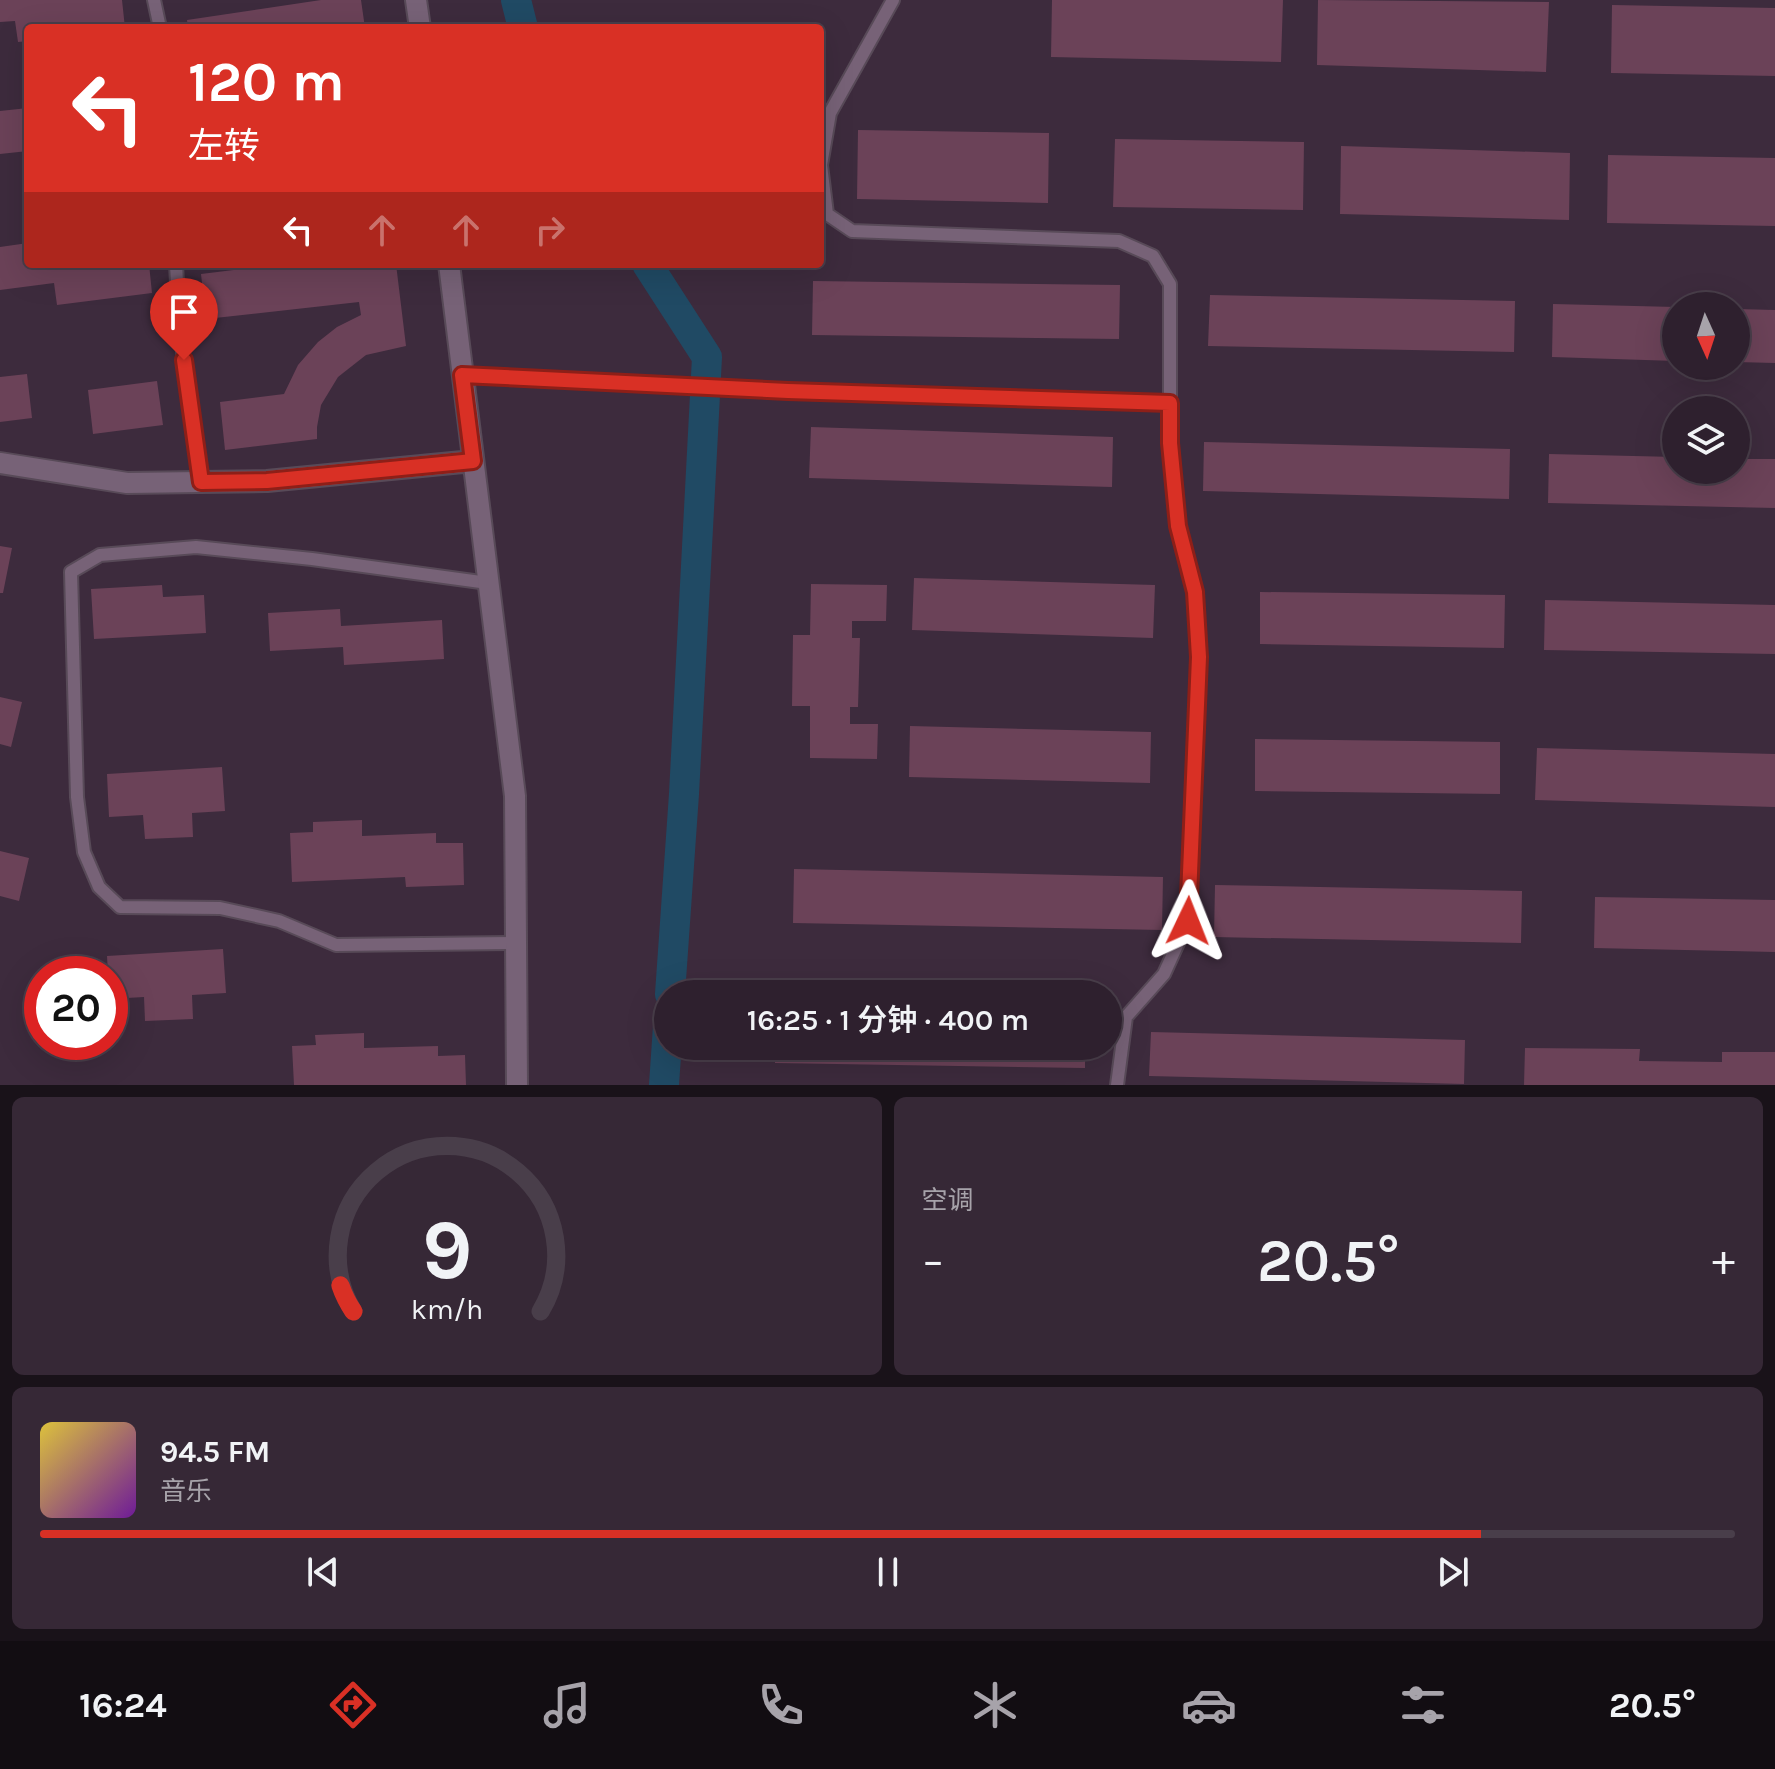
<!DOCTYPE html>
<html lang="zh">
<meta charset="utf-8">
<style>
body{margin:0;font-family:Karla,"Noto Sans SC",sans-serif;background:#362836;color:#f1f3f6;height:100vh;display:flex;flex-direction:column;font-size:30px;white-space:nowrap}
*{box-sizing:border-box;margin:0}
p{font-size:26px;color:#a7a3aa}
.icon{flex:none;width:44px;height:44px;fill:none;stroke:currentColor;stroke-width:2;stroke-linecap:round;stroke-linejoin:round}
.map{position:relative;height:1085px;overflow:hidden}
.side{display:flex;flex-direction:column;gap:12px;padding:12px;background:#191219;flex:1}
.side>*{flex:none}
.banner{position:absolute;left:24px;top:24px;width:800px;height:244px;border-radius:8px;box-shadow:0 8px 32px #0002,0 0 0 2px #493e4a;background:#d93025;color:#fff;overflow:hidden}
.needle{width:52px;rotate:177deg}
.controls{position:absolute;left:1662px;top:292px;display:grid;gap:16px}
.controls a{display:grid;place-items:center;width:88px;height:88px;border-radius:50%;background:#2e202e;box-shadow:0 8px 32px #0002,0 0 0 2px #493e4a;font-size:40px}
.speed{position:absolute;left:24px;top:956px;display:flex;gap:16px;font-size:40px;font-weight:700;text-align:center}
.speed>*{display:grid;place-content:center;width:104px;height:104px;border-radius:50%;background:#2e202e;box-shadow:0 8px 32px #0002,0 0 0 2px #493e4a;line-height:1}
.speed .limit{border:12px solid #d22;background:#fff;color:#111}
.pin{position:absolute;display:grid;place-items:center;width:68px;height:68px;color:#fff;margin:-82px -34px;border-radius:50% 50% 50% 0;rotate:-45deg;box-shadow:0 0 8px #0007}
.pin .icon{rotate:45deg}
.me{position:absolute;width:88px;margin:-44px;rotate:2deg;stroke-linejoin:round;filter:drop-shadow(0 0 6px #0008)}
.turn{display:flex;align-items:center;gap:28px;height:168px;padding:0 32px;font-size:36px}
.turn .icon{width:104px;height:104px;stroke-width:2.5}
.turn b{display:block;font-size:56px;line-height:68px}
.lanes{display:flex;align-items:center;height:76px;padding:0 32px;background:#0003;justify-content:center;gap:40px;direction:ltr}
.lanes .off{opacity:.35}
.big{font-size:60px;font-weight:600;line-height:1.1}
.side .widget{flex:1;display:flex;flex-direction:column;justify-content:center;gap:12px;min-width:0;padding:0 28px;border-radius:12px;background:#362836}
.side .dial{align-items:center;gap:0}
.dial svg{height:208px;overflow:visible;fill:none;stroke:#493e4a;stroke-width:7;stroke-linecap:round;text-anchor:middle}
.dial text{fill:#f1f3f6;stroke:none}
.song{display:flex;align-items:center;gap:24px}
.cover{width:96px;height:96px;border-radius:12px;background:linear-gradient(135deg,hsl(50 70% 55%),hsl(280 70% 35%))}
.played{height:8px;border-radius:4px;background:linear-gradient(90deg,#d93025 85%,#493e4a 85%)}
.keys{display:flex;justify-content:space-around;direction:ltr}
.heat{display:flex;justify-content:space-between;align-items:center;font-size:44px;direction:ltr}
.side .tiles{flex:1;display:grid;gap:12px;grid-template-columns:1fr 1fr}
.widget:last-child{grid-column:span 2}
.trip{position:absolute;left:654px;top:980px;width:468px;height:80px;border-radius:40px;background:#2e202e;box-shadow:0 8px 32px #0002,0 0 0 2px #493e4a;font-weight:600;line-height:80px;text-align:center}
.tab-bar{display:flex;height:128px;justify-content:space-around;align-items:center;background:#120d12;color:#a7a3aa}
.tab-bar .icon{width:56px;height:56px}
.tab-bar .current{color:#d93025}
.tab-bar b{font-size:36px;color:#f1f3f6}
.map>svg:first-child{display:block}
</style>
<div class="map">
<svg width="1775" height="1085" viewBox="0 0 1775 1085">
<rect width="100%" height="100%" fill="#3d2b3d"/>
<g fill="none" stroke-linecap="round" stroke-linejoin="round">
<path stroke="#204a64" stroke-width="30" d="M516 0 523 28
M647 264 707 357 684 794 670 994
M664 1085 668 1026"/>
</g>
<path fill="#6b4258" d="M0 0H122L125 28H28V41L18 42 15 21 0 22Z
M321 0H361L365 28H188L187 20Z
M1052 0H1283L1281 62 1051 57Z
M1318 0 1549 2 1546 72 1317 65Z
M1612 5 1775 8V76L1611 73Z
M28 108V151L0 154V111Z
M858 130 1049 133 1048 203 857 199Z
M1115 139 1304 142 1303 210 1113 207Z
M1341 146 1570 153 1569 220 1340 214Z
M1608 155 1775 158V226L1607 223Z
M28 243V264H149L152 293 57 305 54 283 0 290V247Z
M284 264H396L406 346 366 355 338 377 321 405 317 427V439L225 450 220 402 284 394 298 365 318 342 337 327 361 315 359 302 206 319 201 274Z
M813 281 1120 285 1119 339 812 335Z
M1210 295 1515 301 1514 352 1208 346Z
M1553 304 1676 307V361L1552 357Z
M1736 309 1775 310V363L1736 362Z
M27 374 32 418 0 422V377Z
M157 381 163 425 93 434 88 390Z
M811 427 1113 437 1112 487 809 478Z
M1204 442 1510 449 1509 499 1203 491Z
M1549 454 1676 457V470H1736V459H1775V508L1548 503Z
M0 546 12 548 3 593H0Z
M914 578 1155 585 1153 638 912 630Z
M811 584 887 585 886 621H852V638H860L858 707H850V724H878L877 759 810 758V706H792L793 635H810Z
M162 585 163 597 204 595 206 633 94 639 91 589Z
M1260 592 1505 595 1504 648 1260 644Z
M1545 600 1775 605V654L1544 650Z
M340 609 341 626 442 620 444 659 344 665 343 647 270 651 268 613Z
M0 697 22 702 11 747 0 744Z
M910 726 1151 732 1150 783 909 777Z
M1255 739 1500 742V794L1255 791Z
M1537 748 1775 754V807L1535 800Z
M222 767 225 811 192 813 193 837 145 839 143 815 109 817 107 774Z
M362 820V836L436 833V843H463L464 885 406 887 405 877 292 882 290 833 313 832V822Z
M0 851 29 858 19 901 0 896Z
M794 869 1163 877 1162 930 793 923Z
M1215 885 1522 891 1521 943 1214 937Z
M1595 897 1775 900V952L1594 948Z
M223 949 226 993 192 995 193 1019 145 1021 144 997 110 999V974H108L107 956Z
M1151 1032 1465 1040 1464 1084 1149 1076Z
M364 1033V1048L438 1046V1056L465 1055 466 1085H294L292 1046 316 1045 315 1035Z
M775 1046H1085V1068L775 1063Z
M1525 1048 1640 1049 1639 1061 1722 1062V1052H1775V1085H1524Z"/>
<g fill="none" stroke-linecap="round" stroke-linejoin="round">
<defs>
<path id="service" d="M154 0 160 28
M893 0 830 113 821 165 827 214 852 231 1119 241 1153 256 1170 284V443L1178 526 1195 592 1199 657 1188 921 1164 974 1126 1017 1117 1085
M176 264C179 337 190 410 201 482
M462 375 788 391 1170 403
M488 583 312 559 196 547 100 555 71 572 77 797 84 852 99 887 120 907 220 908 279 921 336 945 516 943"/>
<path id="minor" d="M416 0 420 28
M449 264 515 796 517 1085
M0 463 127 483 267 481 473 461"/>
</defs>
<use href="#service" stroke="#584a58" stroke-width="16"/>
<use href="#minor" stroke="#584a58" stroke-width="24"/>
<use href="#service" stroke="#776277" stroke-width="12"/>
<use href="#minor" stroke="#776277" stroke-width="20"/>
</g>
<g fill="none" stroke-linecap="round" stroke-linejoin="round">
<defs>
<path id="route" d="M184 360 201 482 267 481 473 461 462 375 788 391 1170 403V443L1178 526 1195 592 1199 657 1188 921"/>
</defs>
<use href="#route" stroke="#8d1f18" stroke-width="20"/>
<use href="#route" stroke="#d93025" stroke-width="14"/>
</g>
</svg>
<div class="controls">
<a><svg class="needle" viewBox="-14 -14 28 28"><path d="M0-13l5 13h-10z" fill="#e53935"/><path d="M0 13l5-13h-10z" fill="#a7a3aa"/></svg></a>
<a><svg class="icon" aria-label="layers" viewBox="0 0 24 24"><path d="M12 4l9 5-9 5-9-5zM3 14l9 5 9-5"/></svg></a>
</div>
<div class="speed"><div class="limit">20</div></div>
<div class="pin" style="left:184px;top:360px;background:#d93025"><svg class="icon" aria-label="arrive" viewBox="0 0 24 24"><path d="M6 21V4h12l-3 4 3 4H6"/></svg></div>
<svg class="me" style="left:1188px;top:921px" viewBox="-20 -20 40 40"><path d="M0-17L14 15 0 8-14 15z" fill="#d93025" stroke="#fff" stroke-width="4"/></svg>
<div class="trip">16:25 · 1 分钟 · 400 m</div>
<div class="banner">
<div class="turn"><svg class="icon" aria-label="left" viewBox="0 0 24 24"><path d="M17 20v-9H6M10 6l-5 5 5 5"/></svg><div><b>120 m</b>左转</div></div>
<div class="lanes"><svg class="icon" aria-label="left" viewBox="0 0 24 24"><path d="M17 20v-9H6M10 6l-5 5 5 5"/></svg><svg class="icon off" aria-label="ahead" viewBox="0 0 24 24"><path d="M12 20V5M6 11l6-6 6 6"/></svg><svg class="icon off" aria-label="ahead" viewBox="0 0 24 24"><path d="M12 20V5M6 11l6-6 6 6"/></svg><svg class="icon off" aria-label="right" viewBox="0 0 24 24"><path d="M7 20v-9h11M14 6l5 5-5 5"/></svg></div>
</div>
</div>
<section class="side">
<div class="tiles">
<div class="widget dial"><svg viewBox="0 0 100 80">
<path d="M14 69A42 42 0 1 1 86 69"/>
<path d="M14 69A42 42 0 0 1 9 59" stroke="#d93025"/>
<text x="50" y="56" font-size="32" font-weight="700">9</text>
<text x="50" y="72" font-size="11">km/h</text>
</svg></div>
<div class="widget"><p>空调</p>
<div class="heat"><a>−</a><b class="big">20.5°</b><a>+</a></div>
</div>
<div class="widget">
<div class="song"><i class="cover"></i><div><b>94.5 FM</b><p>音乐</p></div></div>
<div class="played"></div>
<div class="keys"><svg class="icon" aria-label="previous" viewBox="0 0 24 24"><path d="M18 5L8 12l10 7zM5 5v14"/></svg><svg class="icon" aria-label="pause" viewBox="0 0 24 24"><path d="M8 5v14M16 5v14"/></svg><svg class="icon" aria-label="next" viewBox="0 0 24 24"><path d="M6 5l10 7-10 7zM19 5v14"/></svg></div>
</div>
</div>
</section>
<nav class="tab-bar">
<b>16:24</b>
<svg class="icon current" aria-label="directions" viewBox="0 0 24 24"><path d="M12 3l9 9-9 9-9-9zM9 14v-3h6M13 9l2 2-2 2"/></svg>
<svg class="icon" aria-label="music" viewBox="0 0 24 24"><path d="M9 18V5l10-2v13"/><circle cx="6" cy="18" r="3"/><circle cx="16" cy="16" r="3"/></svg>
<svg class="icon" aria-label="phone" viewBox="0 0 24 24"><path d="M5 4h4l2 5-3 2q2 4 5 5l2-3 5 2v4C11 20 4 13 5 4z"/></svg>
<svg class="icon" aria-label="climate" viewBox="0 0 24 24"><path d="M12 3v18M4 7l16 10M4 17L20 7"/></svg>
<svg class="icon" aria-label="car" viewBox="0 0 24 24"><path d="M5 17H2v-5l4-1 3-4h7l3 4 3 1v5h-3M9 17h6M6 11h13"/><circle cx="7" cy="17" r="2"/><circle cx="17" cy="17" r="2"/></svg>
<svg class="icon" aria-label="filters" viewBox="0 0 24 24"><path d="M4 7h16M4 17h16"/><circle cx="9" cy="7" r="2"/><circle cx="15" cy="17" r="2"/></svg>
<b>20.5°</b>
</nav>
